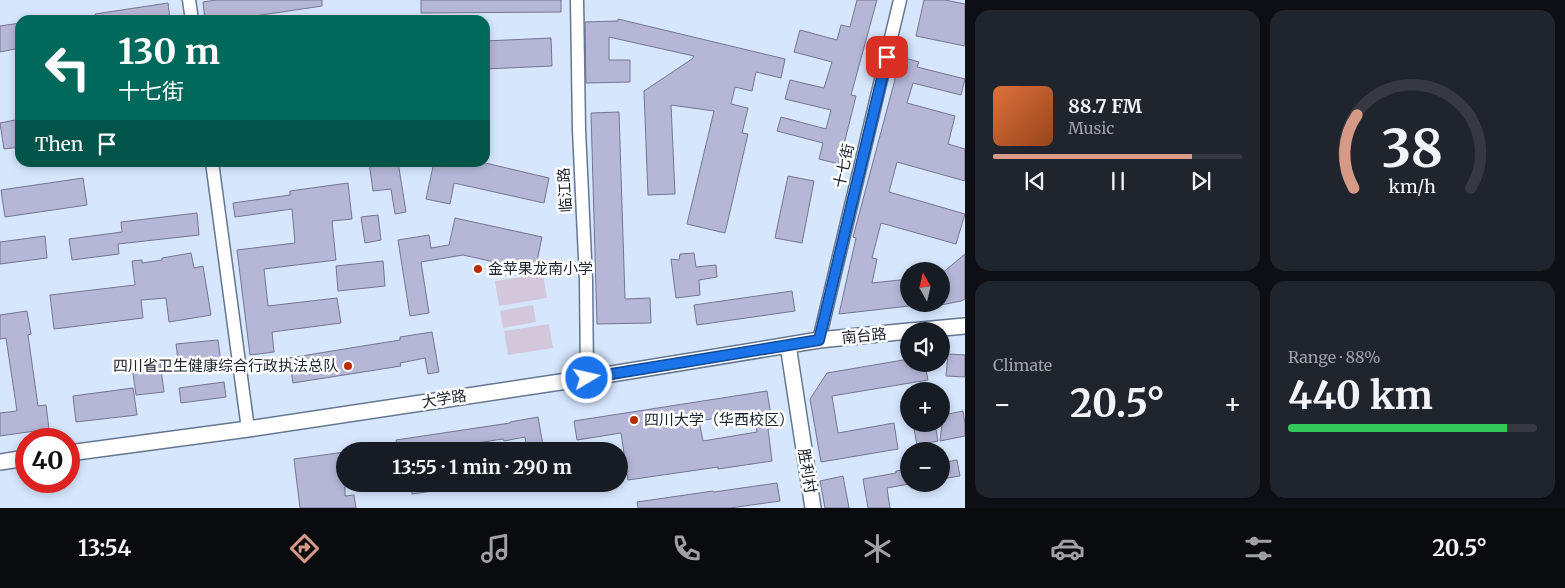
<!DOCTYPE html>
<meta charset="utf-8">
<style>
body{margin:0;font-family:Merriweather,"Noto Sans SC",serif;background:#20242c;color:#f1f3f6;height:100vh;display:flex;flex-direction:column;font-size:19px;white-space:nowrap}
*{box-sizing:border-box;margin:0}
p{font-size:16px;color:#9ea1a6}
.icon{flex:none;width:28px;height:28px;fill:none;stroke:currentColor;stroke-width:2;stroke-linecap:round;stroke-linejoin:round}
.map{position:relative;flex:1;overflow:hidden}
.panel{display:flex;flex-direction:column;gap:10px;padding:10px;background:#0d0f14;width:600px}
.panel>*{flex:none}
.top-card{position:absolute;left:15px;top:15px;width:475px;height:152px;border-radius:15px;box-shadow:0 2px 8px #0003;background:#00695c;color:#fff;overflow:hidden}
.needle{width:32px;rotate:352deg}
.buttons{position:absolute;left:900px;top:262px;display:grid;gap:10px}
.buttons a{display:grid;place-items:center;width:50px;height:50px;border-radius:50%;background:#171b24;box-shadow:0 2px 8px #0003;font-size:25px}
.speed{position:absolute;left:15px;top:428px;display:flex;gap:10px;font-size:25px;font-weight:700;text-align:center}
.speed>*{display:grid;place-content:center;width:65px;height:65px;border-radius:50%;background:#171b24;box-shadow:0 2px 8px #0003;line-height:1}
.speed .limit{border:8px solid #d22;background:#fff;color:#111}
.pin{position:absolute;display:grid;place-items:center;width:42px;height:42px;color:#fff;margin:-21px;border-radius:10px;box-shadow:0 2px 8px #0006}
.me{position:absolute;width:55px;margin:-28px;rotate:81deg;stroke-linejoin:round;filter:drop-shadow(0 0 4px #0008)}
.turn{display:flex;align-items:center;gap:18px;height:105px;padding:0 20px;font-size:22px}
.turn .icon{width:65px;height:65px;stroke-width:2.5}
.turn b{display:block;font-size:35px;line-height:42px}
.then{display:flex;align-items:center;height:48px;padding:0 20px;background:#0003;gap:10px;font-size:19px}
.big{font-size:38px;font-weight:700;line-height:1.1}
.panel .tile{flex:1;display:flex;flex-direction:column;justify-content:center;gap:8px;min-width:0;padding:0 18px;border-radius:15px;background:#20242c}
.panel .dial{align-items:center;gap:0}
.dial svg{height:130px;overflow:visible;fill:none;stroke:#363941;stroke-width:7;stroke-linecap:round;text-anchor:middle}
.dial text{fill:#f1f3f6;stroke:none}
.song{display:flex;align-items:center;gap:15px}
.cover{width:60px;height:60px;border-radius:8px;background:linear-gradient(135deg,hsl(20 70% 55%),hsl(20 70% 35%))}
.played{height:5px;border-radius:2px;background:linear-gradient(90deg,#d79a87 80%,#363941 80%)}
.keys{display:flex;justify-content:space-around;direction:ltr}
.heat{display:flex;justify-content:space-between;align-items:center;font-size:28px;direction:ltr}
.charge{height:8px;border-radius:4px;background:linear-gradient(90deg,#34c759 88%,#363941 0)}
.panel .tiles{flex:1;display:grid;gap:10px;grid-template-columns:repeat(2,1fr)}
.trip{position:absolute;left:336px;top:442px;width:292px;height:50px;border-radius:25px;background:#171b24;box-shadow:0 2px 8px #0003;font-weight:700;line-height:50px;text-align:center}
.dock{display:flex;height:80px;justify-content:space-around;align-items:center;background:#090b0e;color:#9ea1a6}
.dock .icon{width:35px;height:35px}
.dock .on{color:#d79a87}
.dock b{font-size:22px;color:#f1f3f6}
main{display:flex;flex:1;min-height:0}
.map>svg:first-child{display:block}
</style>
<main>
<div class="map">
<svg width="965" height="508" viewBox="0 0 965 508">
<rect width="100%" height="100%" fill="#d5e6fd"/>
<path fill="#d3c7dc" d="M543 274 547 298 499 306 495 281Z
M533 305 536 322 503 328 500 311Z
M549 324 553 348 508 355 504 331Z"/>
<path fill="#b6b7d7" stroke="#747592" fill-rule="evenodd" d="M216 0H322V6L228 20H205L203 2Z
M421 0H561V12L421 13Z
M857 0H877L851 95 856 96 839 164 819 159 823 143 777 131 781 117 826 129 831 110 785 99 790 80 824 88 832 62 794 52 800 30 837 40 841 25 850 27Z
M924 0H945L965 4V46L916 36Z
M168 3 170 20H96L95 14Z
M618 19 785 59 781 78 756 72 752 91 735 87 731 104 748 108 742 133 748 134 725 233 687 224 714 111 671 105 675 194 648 195 644 91 692 59 694 56 609 37V60H630V82L586 83 585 22 618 21Z
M20 23V48L0 52V26Z
M551 38 552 66 485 69V41Z
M901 57 919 62 917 67 965 79 961 95 913 83 907 103 955 116 948 144 965 149V181L897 162 889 192 965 214 956 244 881 223 872 258 877 259 872 283 909 279V306L839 314 856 238 853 237Z
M619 112 625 299 650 298 651 323 597 324 591 113Z
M20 119V147L4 149 0 123Z
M369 162H398L406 212 395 214 391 189 373 191Z
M434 162H481L549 178 544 203 454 183 450 204 426 199Z
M788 176 814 181 802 243 775 238Z
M83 178 87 205 5 217 1 190Z
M348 183 352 219 332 221 336 260 264 269 268 306 337 298 341 323 272 332 274 352 250 355 237 250 295 243 292 209 235 217 233 203 290 195V191Z
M197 213 199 235 118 244 119 254 72 260 69 239 122 232 121 222Z
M378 215 381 240 365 243 361 217Z
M455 218 542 237 535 271 463 255 421 262 429 313 410 316 398 240 429 235 431 248 449 245Z
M45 236 47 258 0 264V242Z
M191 253 194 268 203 266 211 315 169 322 166 298 141 300 143 318 54 329 50 295 135 285 132 261 142 260V263L162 260V258Z
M694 253 696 267 716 265 717 277 699 280 700 295 676 298 671 259 679 260 680 254Z
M965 254V299L961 301 941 305V274Z
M383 261 385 286 338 291 336 266Z
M792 291 795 311 697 325 694 305Z
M27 311 31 334 28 335 38 406 46 405 49 429 0 436V413L17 411 6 338 0 339V315Z
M432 332 439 372 428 374 425 358 400 363 401 366 293 383 289 358 400 340V337Z
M218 340 221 363 179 368 176 344Z
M948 354 965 355V377L946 376Z
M909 359V364H925L928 380 832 396 838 433 894 423 898 449 821 462 810 399 827 373Z
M160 362 164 392 136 395 132 366Z
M224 382 226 397 181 403 179 388Z
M133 388 137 415 76 422 73 396Z
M767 391 773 428 768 429 772 461 718 469V467L628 480 621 433 577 440 574 421ZM754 412 757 432 703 441 699 421Z
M963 411 965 424V436L940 441 943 415Z
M538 417 544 451H527L525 437 504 441 503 439 423 451H398L396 440 510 423V422Z
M913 424H935L938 441 917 445Z
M345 452V496L354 495 356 508H300L294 459Z
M957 460 960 476 941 479V463Z
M909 469V484L887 488 890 508H868L863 479 896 473V471Z
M843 476 849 508H825L820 481Z
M777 483 780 501 730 508H638L637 502 713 491 714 492Z
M411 484H440V490L412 494Z"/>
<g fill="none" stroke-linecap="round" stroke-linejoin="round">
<defs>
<path id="minor" d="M189 0 192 20
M577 0 579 130 586 280 587 378
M212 162 248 429
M819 340 900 0"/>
<path id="tertiary" d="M910 331 965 326
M788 345 813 508
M69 453 248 429 587 378 819 340 909 331
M0 462 26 458"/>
</defs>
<use href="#minor" stroke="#657790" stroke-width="15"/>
<use href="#tertiary" stroke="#657790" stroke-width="18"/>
<use href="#minor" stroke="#fff" stroke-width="12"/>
<use href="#tertiary" stroke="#fff" stroke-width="15"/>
</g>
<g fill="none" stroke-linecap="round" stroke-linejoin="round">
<defs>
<path id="route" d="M587 378 819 340 887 57"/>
</defs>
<use href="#route" stroke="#114b97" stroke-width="12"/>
<use href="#route" stroke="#1a73e8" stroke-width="9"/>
</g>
<g fill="#b72d00" stroke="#fff" stroke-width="2">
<circle cx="478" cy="269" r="5"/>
<circle cx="348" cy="366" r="5"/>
<circle cx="634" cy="420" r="5"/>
</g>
<g text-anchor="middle" stroke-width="5" stroke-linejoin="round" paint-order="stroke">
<g font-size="15" fill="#1b222d" stroke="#fff">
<text transform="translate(844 166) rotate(-77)" y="5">十七街</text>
<text transform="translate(565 190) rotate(-93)" y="5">临江路</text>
<text transform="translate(864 336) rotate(-6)" y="5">南台路</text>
<text transform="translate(444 399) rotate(-9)" y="5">大学路</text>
<text transform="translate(807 471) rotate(81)" y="5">胜利村</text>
</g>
<g font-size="15" fill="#1b222d" stroke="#fff" text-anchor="start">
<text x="488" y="274">金苹果龙南小学</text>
<text x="338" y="371" text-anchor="end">四川省卫生健康综合行政执法总队</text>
<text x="644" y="425">四川大学（华西校区）</text>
</g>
</g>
</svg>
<div class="buttons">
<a><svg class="needle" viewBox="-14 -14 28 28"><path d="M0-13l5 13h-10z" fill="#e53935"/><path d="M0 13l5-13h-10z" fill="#9ea1a6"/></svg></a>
<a><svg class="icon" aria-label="sound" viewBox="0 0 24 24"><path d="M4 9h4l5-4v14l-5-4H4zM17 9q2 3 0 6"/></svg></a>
<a>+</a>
<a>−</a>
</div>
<div class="speed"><div class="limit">40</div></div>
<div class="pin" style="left:887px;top:57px;background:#d93025"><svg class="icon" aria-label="arrive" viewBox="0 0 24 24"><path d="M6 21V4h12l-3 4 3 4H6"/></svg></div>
<svg class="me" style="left:587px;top:378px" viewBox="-20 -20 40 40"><circle r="17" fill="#1a73e8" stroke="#fff" stroke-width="3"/><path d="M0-11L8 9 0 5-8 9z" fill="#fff"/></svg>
<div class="trip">13:55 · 1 min · 290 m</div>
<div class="top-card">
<div class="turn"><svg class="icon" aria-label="left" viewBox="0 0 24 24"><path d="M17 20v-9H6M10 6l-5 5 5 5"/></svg><div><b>130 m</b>十七街</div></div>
<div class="then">Then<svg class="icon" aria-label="arrive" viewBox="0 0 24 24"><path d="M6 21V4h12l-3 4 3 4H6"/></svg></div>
</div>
</div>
<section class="panel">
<div class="tiles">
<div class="tile">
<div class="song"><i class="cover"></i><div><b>88.7 FM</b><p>Music</p></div></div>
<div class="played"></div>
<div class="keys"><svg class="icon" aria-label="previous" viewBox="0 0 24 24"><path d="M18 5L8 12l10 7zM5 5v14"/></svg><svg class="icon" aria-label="pause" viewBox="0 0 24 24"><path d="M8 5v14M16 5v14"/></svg><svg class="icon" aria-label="next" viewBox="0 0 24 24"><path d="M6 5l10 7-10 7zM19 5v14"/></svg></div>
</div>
<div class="tile dial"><svg viewBox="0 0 100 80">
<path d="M14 69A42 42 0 1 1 86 69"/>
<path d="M14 69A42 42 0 0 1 16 24" stroke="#d79a87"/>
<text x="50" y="56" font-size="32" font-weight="700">38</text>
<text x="50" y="72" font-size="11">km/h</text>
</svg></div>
<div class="tile"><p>Climate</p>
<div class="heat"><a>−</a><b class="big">20.5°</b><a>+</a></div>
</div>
<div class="tile"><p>Range · 88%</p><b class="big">440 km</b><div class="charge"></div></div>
</div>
</section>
</main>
<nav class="dock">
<b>13:54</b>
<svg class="icon on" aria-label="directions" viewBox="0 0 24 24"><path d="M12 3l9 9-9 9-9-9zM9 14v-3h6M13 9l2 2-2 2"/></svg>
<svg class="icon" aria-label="music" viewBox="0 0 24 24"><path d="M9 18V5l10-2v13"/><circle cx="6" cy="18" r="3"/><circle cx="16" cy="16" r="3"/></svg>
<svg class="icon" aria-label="phone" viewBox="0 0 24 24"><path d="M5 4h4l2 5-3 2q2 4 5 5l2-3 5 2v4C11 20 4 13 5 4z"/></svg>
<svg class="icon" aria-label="climate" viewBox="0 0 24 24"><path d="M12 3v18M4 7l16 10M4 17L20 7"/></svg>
<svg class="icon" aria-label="car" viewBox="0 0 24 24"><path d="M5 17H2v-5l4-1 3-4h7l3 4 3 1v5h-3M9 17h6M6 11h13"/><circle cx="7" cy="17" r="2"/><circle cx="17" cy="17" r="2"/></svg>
<svg class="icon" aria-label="filters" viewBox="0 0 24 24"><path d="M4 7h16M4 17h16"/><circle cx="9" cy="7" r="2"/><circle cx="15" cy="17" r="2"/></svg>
<b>20.5°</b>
</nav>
